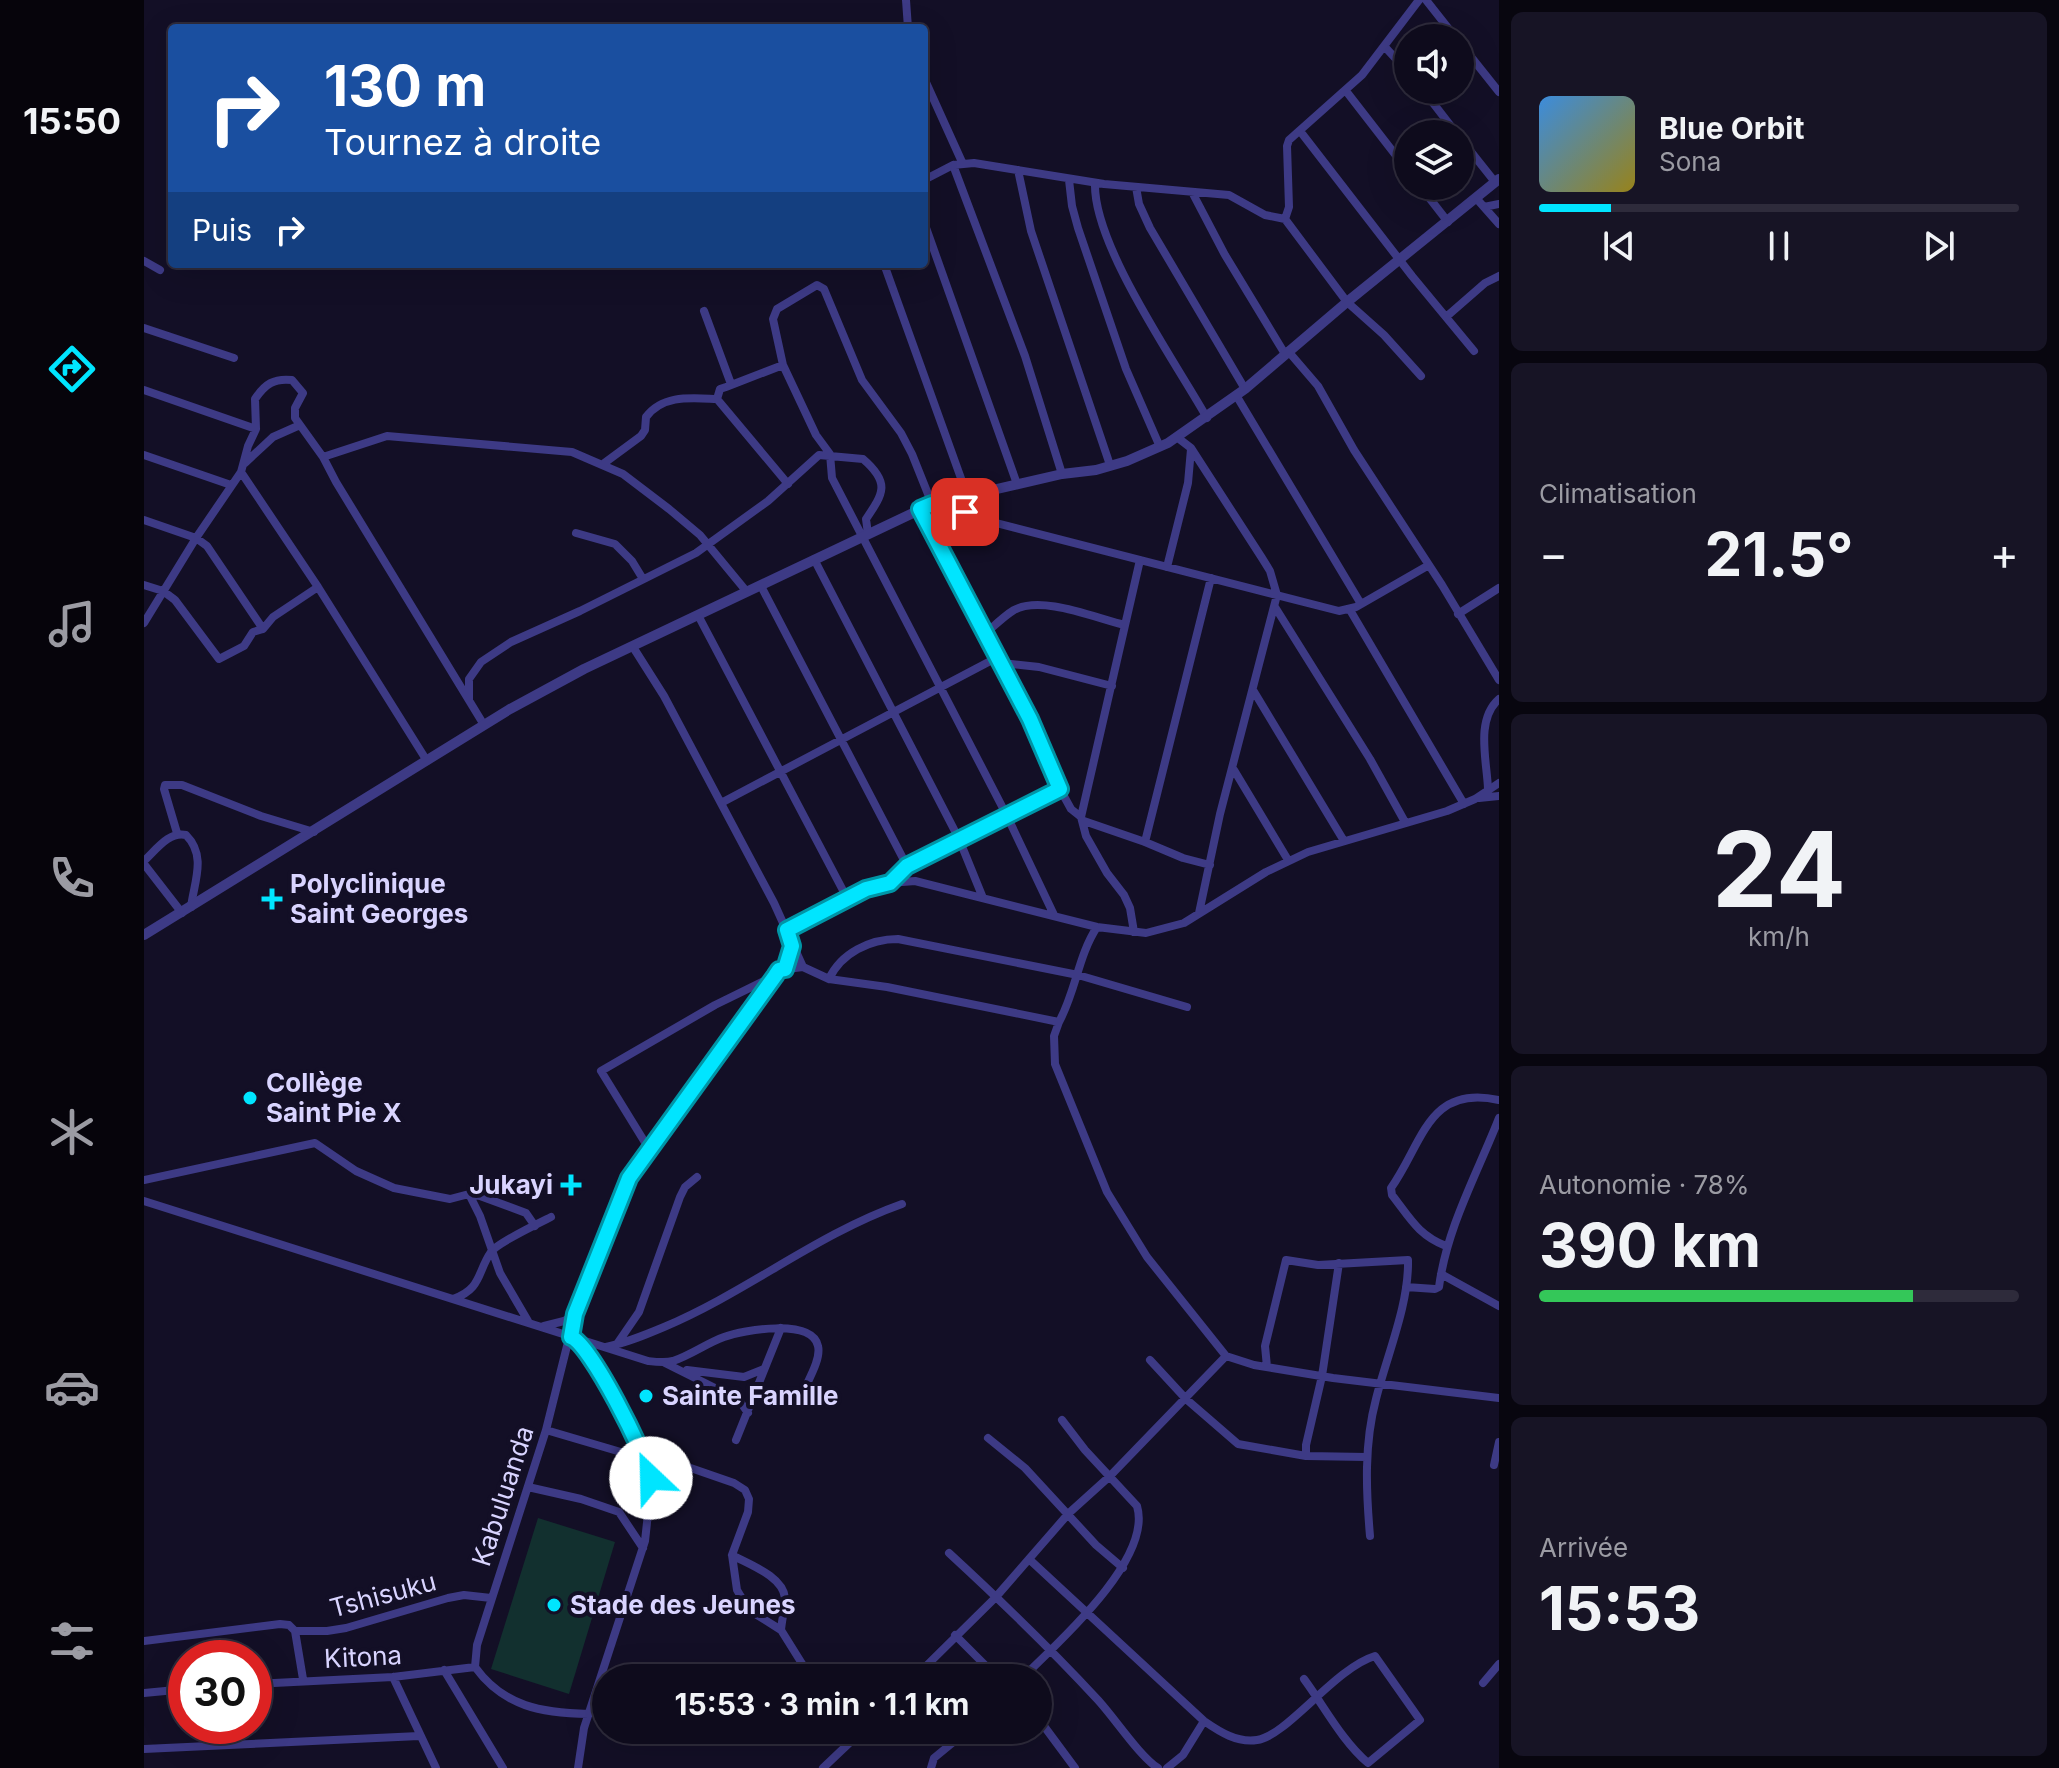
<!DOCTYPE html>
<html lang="fr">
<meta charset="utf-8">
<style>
body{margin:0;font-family:Inter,sans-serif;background:#171425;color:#f1f3f6;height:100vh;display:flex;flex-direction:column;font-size:30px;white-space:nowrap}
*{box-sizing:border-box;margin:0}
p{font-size:26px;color:#9b9ba3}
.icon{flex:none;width:44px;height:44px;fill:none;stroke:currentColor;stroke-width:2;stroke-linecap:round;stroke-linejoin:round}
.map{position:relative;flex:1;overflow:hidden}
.side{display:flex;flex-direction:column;gap:12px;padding:12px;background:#08060f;width:560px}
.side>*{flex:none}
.banner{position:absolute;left:24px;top:24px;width:760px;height:244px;border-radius:8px;box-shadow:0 8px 32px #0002,0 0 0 2px #2e2b3b;background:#1a4fa0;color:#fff;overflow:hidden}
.controls{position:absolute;left:1250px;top:24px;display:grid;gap:16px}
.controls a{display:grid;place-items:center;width:80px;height:80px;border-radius:50%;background:#0e0b1c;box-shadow:0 8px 32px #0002,0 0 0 2px #2e2b3b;font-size:40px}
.speed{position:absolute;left:24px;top:1640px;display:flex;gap:16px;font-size:40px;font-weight:700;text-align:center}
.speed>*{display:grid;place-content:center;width:104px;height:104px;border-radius:50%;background:#0e0b1c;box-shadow:0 8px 32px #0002,0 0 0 2px #2e2b3b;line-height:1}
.speed .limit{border:12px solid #d22;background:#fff;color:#111}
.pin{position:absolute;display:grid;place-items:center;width:68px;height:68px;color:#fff;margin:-34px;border-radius:16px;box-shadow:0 4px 12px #0006}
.me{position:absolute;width:88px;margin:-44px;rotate:336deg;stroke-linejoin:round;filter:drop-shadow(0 0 6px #0008)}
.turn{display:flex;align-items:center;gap:28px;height:168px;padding:0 24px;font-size:36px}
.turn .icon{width:104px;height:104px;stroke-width:2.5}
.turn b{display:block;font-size:56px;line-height:68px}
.then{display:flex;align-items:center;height:76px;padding:0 24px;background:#0003;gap:16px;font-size:30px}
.big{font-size:60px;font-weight:700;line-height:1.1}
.side .widget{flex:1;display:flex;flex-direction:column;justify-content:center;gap:12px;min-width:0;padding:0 28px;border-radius:12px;background:#171425}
.side .dial{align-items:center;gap:0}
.dial b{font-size:104px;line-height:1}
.song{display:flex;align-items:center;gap:24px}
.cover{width:96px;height:96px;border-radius:12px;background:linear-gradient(135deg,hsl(210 70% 55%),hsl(50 70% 35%))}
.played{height:8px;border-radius:4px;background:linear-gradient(90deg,#00e5ff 15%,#2e2b3b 15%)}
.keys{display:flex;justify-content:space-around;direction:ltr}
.heat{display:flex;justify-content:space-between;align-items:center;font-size:44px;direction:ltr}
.charge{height:12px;border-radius:6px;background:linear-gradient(90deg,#34c759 78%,#2e2b3b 0)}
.trip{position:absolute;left:448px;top:1664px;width:460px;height:80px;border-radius:40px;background:#0e0b1c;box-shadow:0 8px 32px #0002,0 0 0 2px #2e2b3b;font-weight:700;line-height:80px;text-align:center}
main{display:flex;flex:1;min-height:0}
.dock{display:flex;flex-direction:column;width:144px;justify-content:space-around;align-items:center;background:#06040b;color:#9b9ba3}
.dock .icon{width:56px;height:56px}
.dock .current{color:#00e5ff}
.dock b{font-size:36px;color:#f1f3f6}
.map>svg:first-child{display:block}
</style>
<main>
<nav class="dock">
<b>15:50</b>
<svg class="icon current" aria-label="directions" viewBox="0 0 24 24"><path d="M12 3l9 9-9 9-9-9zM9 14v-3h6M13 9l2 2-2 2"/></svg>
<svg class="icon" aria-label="music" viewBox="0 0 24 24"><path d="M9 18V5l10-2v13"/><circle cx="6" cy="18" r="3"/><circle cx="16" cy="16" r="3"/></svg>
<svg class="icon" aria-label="phone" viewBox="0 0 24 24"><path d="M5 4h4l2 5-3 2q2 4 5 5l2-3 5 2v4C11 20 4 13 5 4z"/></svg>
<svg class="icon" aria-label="climate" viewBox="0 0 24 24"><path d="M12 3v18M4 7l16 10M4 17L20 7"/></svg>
<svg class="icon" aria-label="car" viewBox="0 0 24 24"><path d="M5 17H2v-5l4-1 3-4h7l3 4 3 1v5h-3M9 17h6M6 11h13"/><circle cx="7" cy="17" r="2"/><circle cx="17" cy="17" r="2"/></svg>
<svg class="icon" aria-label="filters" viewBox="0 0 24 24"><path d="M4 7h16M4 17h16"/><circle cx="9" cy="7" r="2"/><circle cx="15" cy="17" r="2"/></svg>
</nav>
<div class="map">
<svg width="1355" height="1768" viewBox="0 0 1355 1768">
<rect width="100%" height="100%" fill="#130f26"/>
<path fill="#12302f" d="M394 1518 471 1542 425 1694 347 1669Z"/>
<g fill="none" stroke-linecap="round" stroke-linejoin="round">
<path stroke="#3d3a85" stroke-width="8" d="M762 0 764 28
M1282 0 1312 38
M1316 43 1355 92
M1241 47 1264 72
M780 78 818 162
M1279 90 1313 134
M1202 91 1264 171
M1156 131 1268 276 1330 351
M1316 138 1351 182
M809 165 881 356 918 474
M874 170 887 231 966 465
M780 180 809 165 830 163 960 184 1085 195 1121 215 1141 219 1145 207 1143 146 1145 140 1218 75 1275 0
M925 180 928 206 934 228 982 369 1016 447
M951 183C949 245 1031 361 1063 418
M1276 186 1304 222
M992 187 995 204 1006 228 1101 389
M1048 192 1081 255 1141 354
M1332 198 1355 224
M1340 207 1355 204
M1141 219 1203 302 1240 335 1277 376
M780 222 873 484
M0 261 16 270
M740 264 823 495 821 515
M560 311 587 384
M1302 317 1341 283 1355 276
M0 328 90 358
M1144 351 1174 386 1210 450 1298 585 1355 680
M0 390 112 429
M1092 395 1217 604
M573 399 644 484
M1034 438 1047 448 1118 558 1126 571 1133 595 1076 814 1055 913
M0 455 87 485
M179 457 243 436 428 452 479 474 525 509 556 535 603 592
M101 463 129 437 156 425
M459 464 497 436 501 430 502 417C519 394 548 398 573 399L576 389 582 387 639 365
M97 472 174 587 283 761
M776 509 886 719 916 789 927 809 937 817 942 836 963 873 980 895 986 908 990 932
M0 520 52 538 63 546 119 629
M432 533 471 544 488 561 499 579
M670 559 815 839 839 898
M1023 567 1044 483 1047 449
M0 585 19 591 31 600 75 659 100 646 109 632 119 629 129 617 174 587
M617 586 763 866
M1131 607 1226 759 1261 822
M1206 610 1320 804
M1314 614 1355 588
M555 617 703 898
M0 623 52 538 97 472 104 446 112 429 111 399C121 384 130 378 148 380L159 393 151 408V418L179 457 192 482 340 725
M841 634C850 626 860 616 870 610 898 595 951 618 981 625
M489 647 520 696 630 903 659 967
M858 663 895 667 968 686
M1109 690 1200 841
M325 700V679L337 662 367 642 436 611 552 553 624 501 675 455 719 459C747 483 739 494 722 519L724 534
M1090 770 1144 860
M1344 789C1343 761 1331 720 1355 699
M1335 798 1355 796
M577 803 854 657
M937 817 996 560
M940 821 1001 842 1039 858 1066 865
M33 833 20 789 21 785H38L117 816 170 832
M1001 842 1067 578
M0 861C12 850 25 831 42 835 63 856 50 882 47 907
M0 864 38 913
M746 883 771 881 953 927 1002 933 1040 923 1122 872 1164 852 1303 811 1331 799 1355 783
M910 915 863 816 688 478 686 454 672 435 639 365 629 319 633 309 673 285 680 289 718 380 757 433 768 454 788 504 821 515 1195 611 1212 607 1285 565
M643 930 722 889 746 883 763 866 916 789
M641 969 648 946
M685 979C697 953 726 939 754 939L934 975 1043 1007
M915 1022C932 991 934 956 953 927
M505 1149 457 1071 571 1005 628 977
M0 1180 171 1143 212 1171 250 1188 306 1199 325 1194 336 1196 382 1213 391 1226
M325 1194 336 1216 356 1273 384 1321
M0 1201 504 1361C513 1362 521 1363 529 1361 547 1355 563 1343 580 1337 599 1330 668 1318 674 1346 677 1358 666 1377 661 1388
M1302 1246C1274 1235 1266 1218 1248 1195L1247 1188C1279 1143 1284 1084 1355 1100
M1297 1274 1355 1306
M1262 1287 1291 1289 1295 1287C1303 1227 1333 1174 1355 1118
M309 1299C338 1289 333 1272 347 1252 353 1243 395 1223 407 1217
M400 1326 420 1321 431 1314
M433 1339 473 1405 505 1471 507 1486 501 1541 440 1728 434 1768
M473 1344 495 1312 536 1197 541 1187 553 1177
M462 1347C482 1343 501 1335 520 1327 603 1292 673 1234 758 1204
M1006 1360 1042 1399 1094 1444 1162 1456 1223 1457
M521 1363 595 1400 604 1413
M1123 1367 1121 1346 1142 1260 1174 1265 1264 1260C1265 1305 1243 1355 1232 1399 1220 1444 1222 1490 1226 1536
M543 1370 600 1377 620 1369
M402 1430 487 1455 498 1456
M489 1437 538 1465 590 1483 601 1490 605 1499 604 1512 588 1555 593 1590 605 1610 637 1630 667 1678
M844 1438 881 1468 952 1545 979 1568
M592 1440 637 1328
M1162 1456V1445L1178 1376 1195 1263
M1350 1465 1355 1442
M384 1487 437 1499 475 1512 499 1548
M805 1553C856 1600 906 1648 953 1699 970 1717 996 1757 1014 1768
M588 1555C604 1564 639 1576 641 1598 641 1608 638 1619 637 1630
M886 1560 1060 1721C1076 1732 1093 1743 1113 1740 1143 1736 1191 1668 1231 1656L1276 1720 1224 1763C1198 1741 1180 1706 1160 1679
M151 1631 159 1679
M811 1635 854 1678
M0 1641 136 1624 145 1625 151 1631H183L202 1628 304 1598 320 1595 347 1598
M331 1667 333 1645 402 1430 431 1314 481 1187 495 1163 563 1066 635 970 659 967 685 979 743 987 915 1022 910 1036 911 1064 963 1192 1003 1257 1082 1356 1110 1365 1189 1378 1355 1398
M331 1667C360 1707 398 1713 445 1714
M300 1670 359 1768
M249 1677 292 1768
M770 1678 851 1598 925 1513 966 1476 1082 1356
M878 1678C914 1643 1009 1559 993 1506L941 1450 918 1420
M1339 1683 1355 1664
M110 1684 249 1677 331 1667
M0 1693 42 1689
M894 1718 931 1768
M686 1730 702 1746
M0 1749 275 1736
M679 1768 719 1730
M787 1768 790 1758 824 1730
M1023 1768 1039 1755 1060 1721"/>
<path stroke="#3d3a85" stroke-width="10" d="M0 935 366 709 440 669 788 504 918 474 952 470 983 461 1024 443 1101 389 1203 302 1355 179"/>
</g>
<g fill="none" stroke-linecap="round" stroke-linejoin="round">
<defs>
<path id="route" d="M507 1478C502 1455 446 1343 427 1337L431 1314 485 1178 631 976 635 970 641 969 648 946 643 930 722 889 746 883 763 866 916 789 886 719 776 509 788 504 821 515V512"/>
</defs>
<use href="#route" stroke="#0095a6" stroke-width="20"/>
<use href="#route" stroke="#00e5ff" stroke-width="14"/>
</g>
<g fill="#00e5ff" stroke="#130f26" stroke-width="3">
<path d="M124 887h8v8h8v8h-8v8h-8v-8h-8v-8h8z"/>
<circle cx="106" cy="1098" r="8"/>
<path d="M423 1173h8v8h8v8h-8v8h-8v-8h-8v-8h8z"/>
<circle cx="502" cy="1396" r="8"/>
<circle cx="410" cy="1605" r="8"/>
</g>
<g text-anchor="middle" stroke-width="8" stroke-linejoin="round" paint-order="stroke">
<g font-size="26" font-weight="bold" fill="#d9d4ff" stroke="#130f26" text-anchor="start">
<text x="146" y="893">Polyclinique<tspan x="146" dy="30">Saint Georges</tspan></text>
<text x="122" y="1092">Collège<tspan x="122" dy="30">Saint Pie X</tspan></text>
<text x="409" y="1194" text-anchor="end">Jukayi</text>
<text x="518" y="1405">Sainte Famille</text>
<text x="426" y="1614">Stade des Jeunes</text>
</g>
<g font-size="26" fill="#d9d4ff" stroke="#130f26">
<text transform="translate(359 1496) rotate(-72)" y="9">Kabuluanda</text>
<text transform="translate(239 1595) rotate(-15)" y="9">Tshisuku</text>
<text transform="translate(219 1657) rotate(-3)" y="9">Kitona</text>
</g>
</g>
</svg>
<div class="controls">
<a><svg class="icon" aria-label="sound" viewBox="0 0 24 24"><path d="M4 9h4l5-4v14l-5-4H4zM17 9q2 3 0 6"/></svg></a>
<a><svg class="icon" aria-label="layers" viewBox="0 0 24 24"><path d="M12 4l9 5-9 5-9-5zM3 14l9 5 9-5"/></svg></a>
</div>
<div class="speed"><div class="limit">30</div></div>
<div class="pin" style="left:821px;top:512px;background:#d93025"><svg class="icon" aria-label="arrive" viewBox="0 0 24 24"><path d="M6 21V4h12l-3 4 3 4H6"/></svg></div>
<svg class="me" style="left:507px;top:1478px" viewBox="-20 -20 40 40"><circle r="19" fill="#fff"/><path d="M0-13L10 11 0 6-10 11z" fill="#00e5ff"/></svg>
<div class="trip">15:53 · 3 min · 1.1 km</div>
<div class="banner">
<div class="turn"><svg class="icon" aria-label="right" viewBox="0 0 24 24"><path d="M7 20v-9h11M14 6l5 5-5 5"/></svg><div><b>130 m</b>Tournez à droite</div></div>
<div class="then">Puis<svg class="icon" aria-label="right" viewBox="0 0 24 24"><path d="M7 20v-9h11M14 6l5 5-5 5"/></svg></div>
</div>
</div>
<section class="side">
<div class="widget">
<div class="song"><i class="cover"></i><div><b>Blue Orbit</b><p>Sona</p></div></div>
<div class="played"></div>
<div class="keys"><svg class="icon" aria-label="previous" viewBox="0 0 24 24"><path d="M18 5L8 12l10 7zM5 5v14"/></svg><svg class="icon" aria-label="pause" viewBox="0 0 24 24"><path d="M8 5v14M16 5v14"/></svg><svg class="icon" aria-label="next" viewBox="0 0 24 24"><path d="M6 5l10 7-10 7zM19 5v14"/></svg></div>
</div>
<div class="widget"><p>Climatisation</p>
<div class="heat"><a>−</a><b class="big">21.5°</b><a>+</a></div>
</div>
<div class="widget dial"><b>24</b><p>km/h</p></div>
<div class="widget"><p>Autonomie · 78%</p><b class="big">390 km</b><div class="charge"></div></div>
<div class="widget"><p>Arrivée</p><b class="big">15:53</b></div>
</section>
</main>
